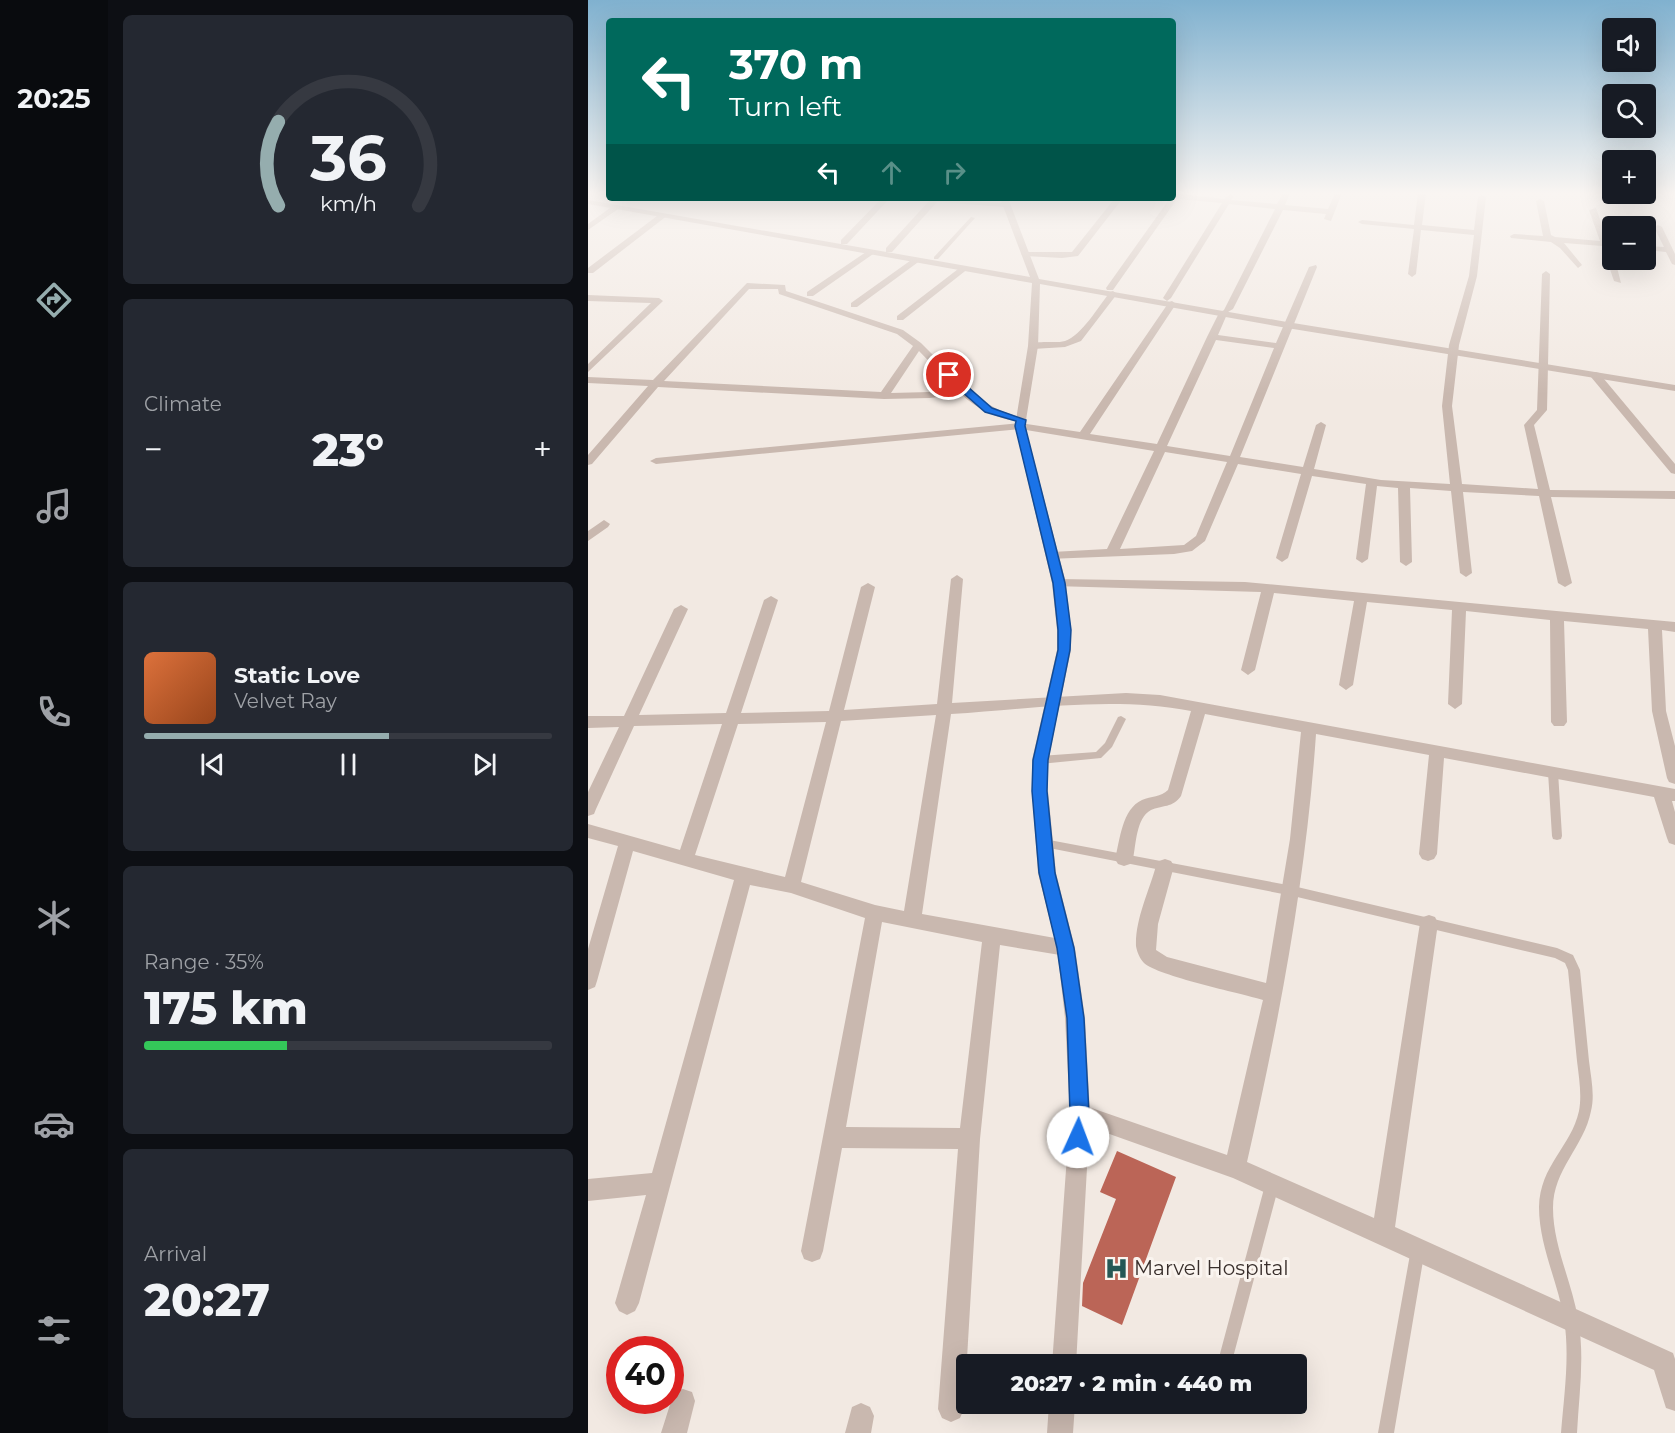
<!DOCTYPE html>
<meta charset="utf-8">
<style>
body{margin:0;font-family:Montserrat,sans-serif;background:#242831;color:#f1f3f6;height:100vh;display:flex;flex-direction:column;font-size:22px;white-space:nowrap}
*{box-sizing:border-box;margin:0}
p{font-size:20px;color:#9ea1a6}
.icon{flex:none;width:33px;height:33px;fill:none;stroke:currentColor;stroke-width:2;stroke-linecap:round;stroke-linejoin:round}
.map{position:relative;flex:1;overflow:hidden}
.sheet{display:flex;flex-direction:column;gap:15px;padding:15px;background:#0d0f14;width:480px}
.sheet>*{flex:none}
.guide{position:absolute;left:18px;top:18px;width:570px;height:183px;border-radius:6px;box-shadow:0 6px 24px #0002;background:#00695c;color:#fff;overflow:hidden}
.buttons{position:absolute;left:1014px;top:18px;display:grid;gap:12px}
.buttons a{display:grid;place-items:center;width:54px;height:54px;border-radius:6px;background:#171b24;box-shadow:0 6px 24px #0002;font-size:30px}
.speed{position:absolute;left:18px;top:1336px;display:flex;gap:12px;font-size:30px;font-weight:700;text-align:center}
.speed>*{display:grid;place-content:center;width:78px;height:78px;border-radius:50%;background:#171b24;box-shadow:0 6px 24px #0002;line-height:1}
.speed .limit{border:9px solid #d22;background:#fff;color:#111}
.pin{position:absolute;display:grid;place-items:center;width:51px;height:51px;color:#fff;margin:-26px;border:3px solid #fff;border-radius:50%;box-shadow:0 2px 6px #0007}
.me{position:absolute;width:66px;margin:-33px;rotate:2deg;stroke-linejoin:round;filter:drop-shadow(0 0 4px #0008)}
.turn{display:flex;align-items:center;gap:21px;height:126px;padding:0 24px;font-size:27px}
.turn .icon{width:78px;height:78px;stroke-width:2.5}
.turn b{display:block;font-size:42px;line-height:51px}
.lanes{display:flex;align-items:center;height:57px;padding:0 24px;background:#0003;justify-content:center;gap:30px;direction:ltr}
.lanes .off{opacity:.35}
.big{font-size:45px;font-weight:800;line-height:1.1}
.sheet .tile{flex:1;display:flex;flex-direction:column;justify-content:center;gap:9px;min-width:0;padding:0 21px;border-radius:9px;background:#242831}
.sheet .dial{align-items:center;gap:0}
.dial svg{height:156px;overflow:visible;fill:none;stroke:#363941;stroke-width:7;stroke-linecap:round;text-anchor:middle}
.dial text{fill:#f1f3f6;stroke:none}
.song{display:flex;align-items:center;gap:18px}
.cover{width:72px;height:72px;border-radius:9px;background:linear-gradient(135deg,hsl(20 70% 55%),hsl(20 70% 35%))}
.played{height:6px;border-radius:3px;background:linear-gradient(90deg,#95adae 60%,#363941 60%)}
.keys{display:flex;justify-content:space-around;direction:ltr}
.heat{display:flex;justify-content:space-between;align-items:center;font-size:33px;direction:ltr}
.charge{height:9px;border-radius:4px;background:linear-gradient(90deg,#34c759 35%,#363941 0)}
.trip{position:absolute;left:368px;top:1354px;width:351px;height:60px;border-radius:6px;background:#171b24;box-shadow:0 6px 24px #0002;font-weight:800;line-height:60px;text-align:center}
main{display:flex;flex:1;min-height:0}
.tabs{display:flex;flex-direction:column;width:108px;justify-content:space-around;align-items:center;background:#090b0e;color:#9ea1a6}
.tabs .icon{width:42px;height:42px}
.tabs .selected{color:#95adae}
.tabs b{font-size:27px;color:#f1f3f6}
.map>svg:first-child{display:block}
</style>
<main>
<nav class="tabs">
<b>20:25</b>
<svg class="icon selected" aria-label="directions" viewBox="0 0 24 24"><path d="M12 3l9 9-9 9-9-9zM9 14v-3h6M13 9l2 2-2 2"/></svg>
<svg class="icon" aria-label="music" viewBox="0 0 24 24"><path d="M9 18V5l10-2v13"/><circle cx="6" cy="18" r="3"/><circle cx="16" cy="16" r="3"/></svg>
<svg class="icon" aria-label="phone" viewBox="0 0 24 24"><path d="M5 4h4l2 5-3 2q2 4 5 5l2-3 5 2v4C11 20 4 13 5 4z"/></svg>
<svg class="icon" aria-label="climate" viewBox="0 0 24 24"><path d="M12 3v18M4 7l16 10M4 17L20 7"/></svg>
<svg class="icon" aria-label="car" viewBox="0 0 24 24"><path d="M5 17H2v-5l4-1 3-4h7l3 4 3 1v5h-3M9 17h6M6 11h13"/><circle cx="7" cy="17" r="2"/><circle cx="17" cy="17" r="2"/></svg>
<svg class="icon" aria-label="filters" viewBox="0 0 24 24"><path d="M4 7h16M4 17h16"/><circle cx="9" cy="7" r="2"/><circle cx="15" cy="17" r="2"/></svg>
</nav>
<section class="sheet">
<div class="tile dial"><svg viewBox="0 0 100 80">
<path d="M14 69A42 42 0 1 1 86 69"/>
<path d="M14 69A42 42 0 0 1 14 26" stroke="#95adae"/>
<text x="50" y="56" font-size="32" font-weight="700">36</text>
<text x="50" y="72" font-size="11">km/h</text>
</svg></div>
<div class="tile"><p>Climate</p>
<div class="heat"><a>−</a><b class="big">23°</b><a>+</a></div>
</div>
<div class="tile">
<div class="song"><i class="cover"></i><div><b>Static Love</b><p>Velvet Ray</p></div></div>
<div class="played"></div>
<div class="keys"><svg class="icon" aria-label="previous" viewBox="0 0 24 24"><path d="M18 5L8 12l10 7zM5 5v14"/></svg><svg class="icon" aria-label="pause" viewBox="0 0 24 24"><path d="M8 5v14M16 5v14"/></svg><svg class="icon" aria-label="next" viewBox="0 0 24 24"><path d="M6 5l10 7-10 7zM19 5v14"/></svg></div>
</div>
<div class="tile"><p>Range · 35%</p><b class="big">175 km</b><div class="charge"></div></div>
<div class="tile"><p>Arrival</p><b class="big">20:27</b></div>
</section>
<div class="map">
<svg width="1087" height="1433" viewBox="0 0 1087 1433">
<rect width="100%" height="100%" fill="#f2e9e2"/>
<path fill="#bb6557" d="M529 1151 588 1177 534 1325 494 1306 495 1283 528 1199 512 1192Z"/>
<g fill="none" stroke-linecap="round" stroke-linejoin="round">
<path fill="#c9b8af" fill-rule="evenodd" d="M383 217 387 218 350 259H346V257Z
M533 716 538 719 524 747 513 758 452 764 449 763 447 760 449 757 452 756 508 752 517 743 530 717Z
M965 768 968 769 970 772 974 836 973 839 969 840 965 839 964 836 960 772 962 769Z
M456 839 705 886 969 948 985 955 992 970C995 1000 998 1031 1001 1061 1003 1078 1007 1095 1003 1111 996 1147 965 1169 965 1208 965 1246 984 1282 990 1319 997 1356 991 1395 989 1433H973C976 1395 982 1356 976 1319 970 1282 951 1246 951 1207 952 1165 983 1147 991 1111 994 1095 991 1078 989 1061 986 1031 983 1000 980 970L977 963 967 958 705 896 456 847 452 846 451 843 452 840Z
M684 1178 689 1180 691 1185 643 1365H629L677 1185 679 1180Z
M830 1242 835 1244 837 1249 806 1433H790L823 1249 825 1244Z"/>
<path fill="#c9b8af" fill-rule="evenodd" d="M585 193 636 199 642 194 646 196 643 200 689 204 695 193H702L697 205 740 209 747 193H754L743 221 736 219 738 214 695 210 645 309 640 312 630 335 688 343 721 267 728 265 729 267 652 457 715 467 728 425 733 422 738 425 726 469 793 480 862 484 854 406 861 345 881 276 886 235 833 230 828 274 824 277 820 274 826 229 774 224 770 222 774 220 826 225 830 193H838L834 225 886 230 890 197 894 195 898 197 889 276 871 345 864 406 874 484 950 489 936 425 949 410 954 274 958 271 962 274 959 410 946 425 962 490 1087 491V499L963 497 984 583 977 587 970 583 951 496 875 492 884 573 878 577 872 573 863 491 822 488 824 562 818 566 812 562 810 488 789 486 780 559 774 563 768 559 778 484 724 476 700 558 694 562 688 558 713 474 650 464 617 541 604 551 586 554 460 559 458 556 460 553 464 552 519 549 566 451 432 429 68 464 62 461 68 458 432 423 492 432 581 302 584 301 588 304 502 434 569 444 619 337 631 313 636 310 687 209 641 204 583 298 579 301 575 298 634 203 589 199 525 290H519L518 288 582 198H585ZM628 340 686 348 642 456 579 446ZM577 452 639 462 608 536 596 545 532 549Z
M294 198H302L259 244H253V240Z
M327 198 418 203 422 205 418 207 349 202 304 252H298V248L341 201Z
M527 198H535L490 256 474 258 437 256 433 254 437 252H484Z
M952 199 956 201 963 235 967 237 1012 241 1001 210 1008 208 1020 242 1024 243V247H1022L1024 260H1027L1033 283 1026 281 1014 246 976 243 994 265 990 268 972 248 963 242 923 238 922 236 926 234 955 236 948 201Z
M26 205 33 207 0 230V224Z
M73 213 80 215 5 273H0V268Z
M1070 225 1074 227 1087 254V265L1084 264 1078 252 1058 250V246L1076 247 1066 227Z
M281 250 288 252 225 296H219V292Z
M326 258 333 260 269 307H263V303Z
M374 266 381 268 315 320H309V316Z
M159 283 197 285 198 291 315 330 333 343 372 382 396 402 413 411 438 419 433 422C410 419 390 410 373 394L342 398 296 399 70 387 4 464 0 465V455L60 386 0 383V377L65 380ZM161 289H190L191 294 309 334 325 346 293 392 76 381ZM331 351 367 388 342 392 303 393Z
M525 291 529 294 493 341 477 347 445 349 440 346C450 339 466 344 477 341 493 336 511 306 522 292Z
M0 295 71 298 75 301 0 372V364L63 303 0 301Z
M1007 372 1011 373 1087 464V474L1083 473 1003 377 1002 375Z
M16 520 22 524 20 527 0 541V531Z
M369 575 375 579 364 703 538 693 572 695 1087 789V801H1084L1087 812V845L1081 843 1079 838 1066 797 856 758 849 854 846 859 840 861 834 859 831 854 841 755 728 734C718 880 691 1021 659 1162L786 1218 832 923 835 917 841 915 847 917 850 923 807 1227 1085 1353 1087 1359V1411L1078 1408 1066 1370 645 1178 485 1121 482 1114 485 1107 492 1104 639 1155 674 1004 675 1000C652 993 570 976 556 963 552 959 549 952 548 946 547 920 561 891 568 866L571 861 577 859 583 861 586 866 570 924 568 950 579 957 678 983 702 839 713 732 617 714 593 796C585 808 574 805 563 810 548 818 548 845 545 859L542 864 536 866 530 864 527 859C532 840 534 809 554 800 563 796 573 797 580 790L603 711C525 696 442 709 363 714L334 914 478 940 484 942 487 948 484 954 478 956 412 945 392 1139 376 1409 372 1418 363 1422 354 1418 350 1409 370 1149 254 1148 235 1251 232 1259 224 1262 216 1259 213 1251 277 918 203 893 162 885 51 1303 47 1311 39 1315 31 1311 27 1303 58 1195 0 1201V1179L64 1173 146 880 45 851 9 981 7 987 0 990V949L30 846 0 838V824L92 850 134 724 46 726 8 809 6 814 0 816V792L31 727 0 728V716H36L86 609 93 605 100 609 51 715 138 713 176 600 183 596 190 600 153 713 241 711 273 587 280 583 287 587 256 710 349 704 363 579ZM348 715 316 911 287 905 213 882 253 721ZM238 722 197 877 107 855 150 724ZM294 922 394 942 372 1128 258 1127Z
M471 579 657 582 1087 622V632L1074 630 1078 711 1087 746V784L1081 782 1079 778 1064 711 1060 629 976 621 979 722 976 726H966L963 722 962 620 878 611 874 704 867 709 860 704 864 610 779 602 765 685 758 690 751 685 766 601 686 593 667 670 660 675 653 670 673 592 466 586 464 583 466 580Z
M95 1389 104 1392 107 1401 99 1433H73L86 1392Z
M273 1403 282 1407 286 1416 283 1433H257L264 1407Z"/>
<path fill="#c9b8af" fill-rule="evenodd" d="M412 198H420L451 279 699 322 1087 385V391L699 328 452 284 450 346 437 426 478 583 483 630V650L460 760V791L468 873 487 948 497 1018 502 1114 488 1365H464L482 1114 477 1018 469 948 450 873 444 791V760L469 650V630L464 583 427 426 440 346 444 283 0 204V200L442 277Z
M461 1404H487L485 1433H459Z"/>
</g>
<linearGradient id="sky" x2="0" y2="1"><stop stop-color="#80b1cf"/><stop offset="0.49" stop-color="#f9f5f2"/><stop offset="1" stop-color="#f9f5f2" stop-opacity="0"/></linearGradient>
<rect width="1087" height="394" fill="url(#sky)"/>
<path fill="#1a73e8" stroke="#114b97" stroke-width="1.5" d="M357 373H364L404 408 438 420 437 426 477 583 483 630 482 650 460 760 459 791 467 873 486 948 496 1018 501 1114 500 1137 497 1143 490 1146 484 1143 481 1137 482 1114 479 1018 469 948 451 873 444 791 445 760 470 650V630L465 583 427 426 428 421 397 412 357 377Z"/>
<defs>
<symbol id="hospital-bare" viewBox="-9 -9 18 18"><path d="M-5-5h3v3.5h4V-5h3V5h-3V1.5h-4V5h-3Z" fill="#255755" stroke="#faf4ef" stroke-width="2.5" paint-order="stroke"/></symbol>
</defs>
<g fill-rule="evenodd">
<use href="#hospital-bare" x="512" y="1252" width="33" height="33"/>
</g>
<g text-anchor="middle" stroke-width="6" stroke-linejoin="round" paint-order="stroke">
<g font-size="20" fill="#392f2c" stroke="#faf4ef" text-anchor="start">
<text x="546" y="1275">Marvel Hospital</text>
</g>
</g>
</svg>
<div class="buttons">
<a><svg class="icon" aria-label="sound" viewBox="0 0 24 24"><path d="M4 9h4l5-4v14l-5-4H4zM17 9q2 3 0 6"/></svg></a>
<a><svg class="icon" aria-label="search" viewBox="0 0 24 24"><circle cx="10" cy="10" r="6"/><path d="M15 15l6 6"/></svg></a>
<a>+</a>
<a>−</a>
</div>
<div class="speed"><div class="limit">40</div></div>
<div class="pin" style="left:361px;top:375px;background:#d93025"><svg class="icon" aria-label="arrive" viewBox="0 0 24 24"><path d="M6 21V4h12l-3 4 3 4H6"/></svg></div>
<svg class="me" style="left:490px;top:1137px" viewBox="-20 -20 40 40"><circle r="19" fill="#fff"/><path d="M0-13L10 11 0 6-10 11z" fill="#1a73e8"/></svg>
<div class="trip">20:27 · 2 min · 440 m</div>
<div class="guide">
<div class="turn"><svg class="icon" aria-label="left" viewBox="0 0 24 24"><path d="M17 20v-9H6M10 6l-5 5 5 5"/></svg><div><b>370 m</b>Turn left</div></div>
<div class="lanes"><svg class="icon" aria-label="left" viewBox="0 0 24 24"><path d="M17 20v-9H6M10 6l-5 5 5 5"/></svg><svg class="icon off" aria-label="ahead" viewBox="0 0 24 24"><path d="M12 20V5M6 11l6-6 6 6"/></svg><svg class="icon off" aria-label="right" viewBox="0 0 24 24"><path d="M7 20v-9h11M14 6l5 5-5 5"/></svg></div>
</div>
</div>
</main>
